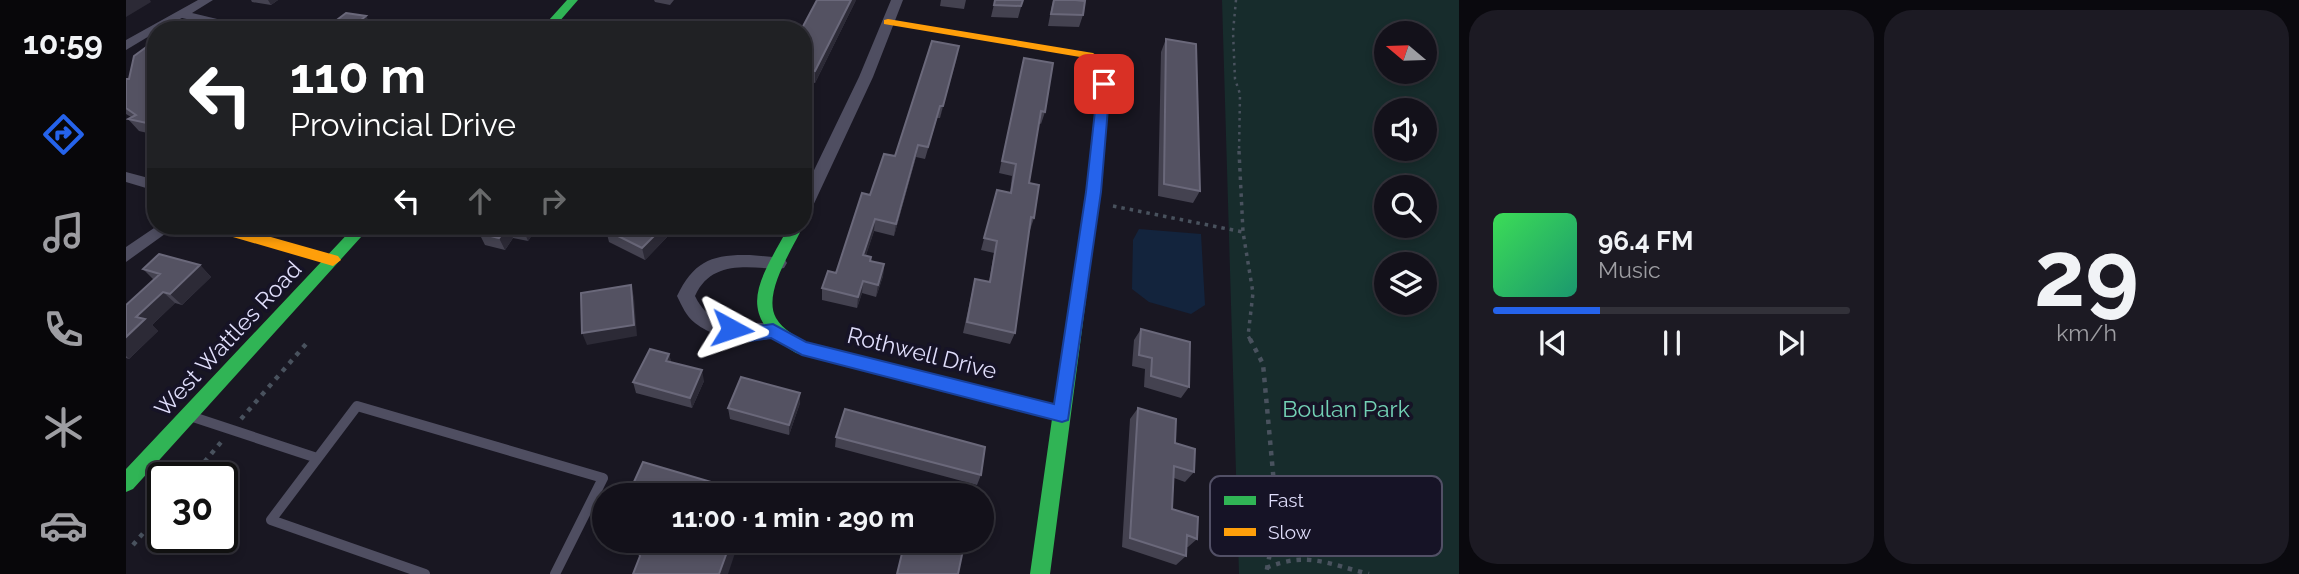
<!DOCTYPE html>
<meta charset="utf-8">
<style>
body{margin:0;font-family:Raleway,sans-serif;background:#1c1a23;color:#f1f3f6;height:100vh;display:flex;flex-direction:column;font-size:26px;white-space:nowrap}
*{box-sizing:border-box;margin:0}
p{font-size:23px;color:#9d9da2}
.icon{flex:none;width:38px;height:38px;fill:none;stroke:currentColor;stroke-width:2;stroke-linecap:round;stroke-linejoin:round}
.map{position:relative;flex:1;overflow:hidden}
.details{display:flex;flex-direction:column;gap:10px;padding:10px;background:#0a090e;width:840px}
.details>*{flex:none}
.hud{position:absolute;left:21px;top:21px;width:665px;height:214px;border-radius:28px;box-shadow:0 4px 10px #0003,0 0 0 2px #323139;background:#202124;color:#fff;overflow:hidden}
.needle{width:46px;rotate:289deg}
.fabs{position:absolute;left:1248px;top:21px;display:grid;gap:14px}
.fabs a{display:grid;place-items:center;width:63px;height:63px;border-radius:50%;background:#13111a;box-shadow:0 4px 10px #0003,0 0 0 2px #323139;font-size:35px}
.speed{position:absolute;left:21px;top:462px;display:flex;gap:14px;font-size:35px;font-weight:700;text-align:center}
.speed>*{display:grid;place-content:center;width:91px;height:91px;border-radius:50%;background:#13111a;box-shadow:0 4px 10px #0003,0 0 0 2px #323139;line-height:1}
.speed .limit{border:4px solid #111;border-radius:10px;background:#fff;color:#111}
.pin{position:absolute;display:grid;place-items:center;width:60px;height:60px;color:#fff;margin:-30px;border-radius:14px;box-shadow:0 4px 10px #0006}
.me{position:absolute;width:77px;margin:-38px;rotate:95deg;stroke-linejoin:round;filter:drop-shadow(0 0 5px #0008)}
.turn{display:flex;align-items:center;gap:24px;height:147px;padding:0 28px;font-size:32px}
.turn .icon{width:91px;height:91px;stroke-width:2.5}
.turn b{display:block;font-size:49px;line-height:60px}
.lanes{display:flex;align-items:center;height:66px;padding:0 28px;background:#0003;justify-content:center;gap:35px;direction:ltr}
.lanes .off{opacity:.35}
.details .card{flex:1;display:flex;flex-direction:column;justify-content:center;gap:10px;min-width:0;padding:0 24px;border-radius:28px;background:#1c1a23}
.details .dial{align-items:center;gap:0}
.dial b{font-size:91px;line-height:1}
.song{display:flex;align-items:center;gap:21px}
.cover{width:84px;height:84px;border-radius:10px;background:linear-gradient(135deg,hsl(130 70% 55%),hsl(160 70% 35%))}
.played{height:7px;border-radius:4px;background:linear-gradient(90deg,#2563eb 30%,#323139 30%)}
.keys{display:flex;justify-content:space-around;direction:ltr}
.details .tiles{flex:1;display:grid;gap:10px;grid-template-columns:repeat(2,1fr)}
.trip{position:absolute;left:466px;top:483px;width:402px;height:70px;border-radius:35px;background:#13111a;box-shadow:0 4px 10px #0003,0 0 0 2px #323139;font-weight:700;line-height:70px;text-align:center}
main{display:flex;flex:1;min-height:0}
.dock{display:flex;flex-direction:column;width:126px;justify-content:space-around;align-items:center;background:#08070a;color:#9d9da2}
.dock .icon{width:49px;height:49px}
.dock .selected{color:#2563eb}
.dock b{font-size:32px;color:#f1f3f6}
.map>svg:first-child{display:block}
</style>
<main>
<nav class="dock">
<b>10:59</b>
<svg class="icon selected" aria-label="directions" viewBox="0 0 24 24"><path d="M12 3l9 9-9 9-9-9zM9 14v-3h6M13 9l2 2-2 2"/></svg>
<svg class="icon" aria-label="music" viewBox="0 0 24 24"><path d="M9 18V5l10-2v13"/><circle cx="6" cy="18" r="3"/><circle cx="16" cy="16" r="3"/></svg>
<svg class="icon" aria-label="phone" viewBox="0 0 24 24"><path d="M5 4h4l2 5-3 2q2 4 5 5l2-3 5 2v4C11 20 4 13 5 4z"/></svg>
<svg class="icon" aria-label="climate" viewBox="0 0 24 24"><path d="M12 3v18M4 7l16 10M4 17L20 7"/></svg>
<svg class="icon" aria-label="car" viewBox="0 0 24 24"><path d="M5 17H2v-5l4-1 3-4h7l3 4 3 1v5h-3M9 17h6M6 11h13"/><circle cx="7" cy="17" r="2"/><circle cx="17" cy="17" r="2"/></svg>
</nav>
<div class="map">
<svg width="1333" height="574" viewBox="0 0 1333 574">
<rect width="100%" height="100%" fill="#191722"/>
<path fill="#172c2c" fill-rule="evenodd" d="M1096 0H1333V574H1113ZM1260 33H1298V72H1260ZM1260 110H1298V149H1260ZM1260 187H1298V226H1260ZM1260 264H1298V303H1260Z"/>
<path fill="#13243d" d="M1013 229 1075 234 1079 305 1065 314 1023 302 1006 289 1007 240Z"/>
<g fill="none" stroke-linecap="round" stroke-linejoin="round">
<path stroke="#49525e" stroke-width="2.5" stroke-dasharray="2.5 4.5" stroke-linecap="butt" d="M1110 0 1107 32 1109 79 1114 94 1113 153"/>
<path stroke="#49525e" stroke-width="3.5" stroke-dasharray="3.5 5" stroke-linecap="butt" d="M1113 151 1117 232 1127 293 1122 336 1125 341
M987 206 1117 232"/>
<path stroke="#49525e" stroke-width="4.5" stroke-dasharray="4.5 6" stroke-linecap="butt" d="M1124 339 1137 364 1151 516 1140 574
M115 419 180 344
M65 478 96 441
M7 545 37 510
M1140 568C1181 551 1202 564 1243 574"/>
<path stroke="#4f4e61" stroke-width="10" d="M67 417 191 458
M299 574 145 520 231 406 477 478 429 574"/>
<path fill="#4f4e61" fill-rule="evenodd" d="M72 0H87L66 13 137 30H112L56 18 30 30V32L0 50V40Z
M765 0H777L747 77 685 210 677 216V193L733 77Z
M0 172 30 180V191L0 182Z
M31 226H50L0 262V247Z
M188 226H220L236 230 238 234 230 240 190 230Z
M624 255 658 258 661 263 658 268 652 269C619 267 585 261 569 296 589 337 623 316 653 326L656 331 653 336C628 345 590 340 569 323 560 316 556 306 551 296 568 261 586 254 624 255Z"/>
<path fill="#30b455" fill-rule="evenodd" d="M441 0H452L426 30H414Z
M978 75 984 79 974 192 924 574H904L926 419 670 353C605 313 635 279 663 226H677C667 249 636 293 650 318 657 330 670 336 680 342L929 404 960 192 972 79Z
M229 226H245L7 489 0 492V469Z"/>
<path fill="#ff9f0a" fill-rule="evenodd" d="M762 19 967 53 984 65V79L978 83 974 82 972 66 960 58 758 24V20Z
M81 226H106L212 256 215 260 207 266 83 230Z"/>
</g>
<path fill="#444250" d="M125 0H152L145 5 126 2Z
M528 0H548L544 5 529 2Z
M730 0 689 83 679 81 677 30Z
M815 0H840L838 9 814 6Z
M869 0H897L892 18 865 17Z
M927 0 957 15 953 27 922 26Z
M240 16 246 28 244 30H205L203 26Z
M1040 39 1074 191 1067 203 1032 196 1035 52Z
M30 40V135L13 131 2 119 5 117 0 114V79H3Z
M833 46 814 118H811L799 159 790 157 768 236 748 231 740 255 745 257V261L758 264 757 276 750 297 736 293 731 308 696 300V288L710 273 744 195 769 156Z
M898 58 919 112 915 124 913 123 903 183 908 218 904 230H903L889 333 884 344 837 333 849 279 863 282 868 253 855 250 871 190 884 193 886 176 873 173Z
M359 226H410L411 228 402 241 387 238 379 250 359 245 353 233Z
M484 226H544L545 233 519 260 483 242 480 230Z
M74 265 85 277 56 305 49 303 26 325 32 331 3 359 0 358V305L28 280 17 269Z
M1015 329 1063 387 1055 398 1018 387 1019 369 1006 366 1008 340Z
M543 354 545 362 578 381 566 408 510 393 507 382Z
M674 393V403L663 435 604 419 602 408Z
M1012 408 1049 443 1068 472 1059 482 1048 478 1046 509 1071 539 1062 547H1060V556L1050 565 996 547 1004 419Z
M710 437 855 475 851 485 709 447Z"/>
<path fill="#2c2a36" d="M0 0H24L25 2 0 17Z
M142 0H152L145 5Z
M725 0H730L689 83V71Z
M240 16 246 28 244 30H223Z
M833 46 831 58 814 118 817 106Z
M30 61V105L23 97Z
M680 69 679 81 677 86V74Z
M792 145 790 157 768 236 770 224Z
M749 219 748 231 736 267 737 255Z
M382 226 387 238 379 250 373 238Z
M399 226H410L411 228 402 241 397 229Z
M538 226H544L545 233 519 260 516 248Z
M758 264 757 276 750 297 752 285Z
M74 265 85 277 56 305 44 294Z
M737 281 736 293 731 308 732 297Z
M505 285 508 297 511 336 461 345 456 333Z
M37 292 49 303 26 325 32 331 3 359 0 356V337L10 317Z
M543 354 546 365 540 361Z
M576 370 578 381 566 408 564 398Z
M674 393V403L663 435V425Z
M605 541H613L602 574H593Z"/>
<path fill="#545262" stroke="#6a687a" stroke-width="2" d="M691 0H725L689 71 680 69 677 74V30H675Z
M869 0H897L895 6 868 5Z
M928 0H949L959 1 957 15 925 14Z
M220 13 240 16 223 30 203 26Z
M1040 39 1070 44 1074 191 1038 184Z
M30 40V61L23 97 30 101V125L2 119 10 115 0 108V79H3L8 56Z
M806 41 833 46 817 106H814L802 147 792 145 770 224 749 219 737 255 745 257 744 261 758 264 752 285 737 281 732 297 696 288 702 271 710 273 736 193 744 195 758 154 769 156Z
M898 58 927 63 919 112 915 111 903 183 913 185 908 218 905 217 889 333 841 322 849 279 864 282 871 241 858 238 871 190 885 193 890 164 876 161Z
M359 226H399L397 229 382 226 373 238 353 233Z
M484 226H538L516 248 480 230Z
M33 254 74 265 44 294 37 292 10 317 19 319 0 337V305L34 274 17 269Z
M505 285 508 325 456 333 455 293Z
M1015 329 1064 342 1063 387 1025 376 1026 358 1013 355Z
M524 349 543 354 540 361 576 370 564 398 507 382Z
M615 377 674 393 663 425 602 408Z
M1012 408 1050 419 1049 443 1069 449 1068 472 1048 466 1046 509 1072 517 1071 539 1061 535 1060 556 1004 538Z
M719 409 859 447 855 475 710 437Z
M517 462 623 493 622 495H502Z
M508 541H605L593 574H507L514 556Z
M779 541 797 546 798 541H808L837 550 832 574H771Z"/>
<path fill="#2563eb" stroke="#184099" stroke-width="2" d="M978 81 984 84 975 192 942 420 936 422 676 355 645 338 624 341 600 334 597 329 600 325 606 323 624 327 647 324 680 342 928 404 960 192 972 84Z"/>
<g text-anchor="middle" stroke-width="7" stroke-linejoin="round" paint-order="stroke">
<g font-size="23" fill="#dfddfa" stroke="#161326">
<text transform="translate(102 339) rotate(-47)" y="8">West Wattles Road</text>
<text transform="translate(796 353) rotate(14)" y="8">Rothwell Drive</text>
</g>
<g font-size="23" fill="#73d1b5" stroke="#161326">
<text x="1220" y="417">Boulan Park</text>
</g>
</g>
<rect x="1084" y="476" width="232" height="80" rx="10" fill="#161326" stroke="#525066" stroke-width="2"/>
<rect x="1098" y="496" width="32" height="9" fill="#30b455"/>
<rect x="1098" y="528" width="32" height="8" fill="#ff9f0a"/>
<g font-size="19" fill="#dfddfa">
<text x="1142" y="507">Fast</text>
<text x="1142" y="539">Slow</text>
</g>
</svg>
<div class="fabs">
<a><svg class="needle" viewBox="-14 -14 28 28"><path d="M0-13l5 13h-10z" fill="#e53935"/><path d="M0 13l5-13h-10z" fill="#9d9da2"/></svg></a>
<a><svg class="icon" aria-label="sound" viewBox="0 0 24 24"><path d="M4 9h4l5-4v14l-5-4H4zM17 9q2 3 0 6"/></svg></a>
<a><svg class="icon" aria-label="search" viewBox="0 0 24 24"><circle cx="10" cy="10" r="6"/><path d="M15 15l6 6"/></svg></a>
<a><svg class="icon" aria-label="layers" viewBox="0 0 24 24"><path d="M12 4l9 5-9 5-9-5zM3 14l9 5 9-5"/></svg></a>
</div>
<div class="speed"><div class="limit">30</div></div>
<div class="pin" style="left:978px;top:84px;background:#d93025"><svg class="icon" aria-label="arrive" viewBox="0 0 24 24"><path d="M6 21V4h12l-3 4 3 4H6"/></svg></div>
<svg class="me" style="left:606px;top:329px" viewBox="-20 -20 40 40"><path d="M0-17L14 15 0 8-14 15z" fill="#2563eb" stroke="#fff" stroke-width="4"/></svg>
<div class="trip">11:00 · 1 min · 290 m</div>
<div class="hud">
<div class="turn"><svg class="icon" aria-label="left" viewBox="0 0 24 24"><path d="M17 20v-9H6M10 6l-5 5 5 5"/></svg><div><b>110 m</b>Provincial Drive</div></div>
<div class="lanes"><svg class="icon" aria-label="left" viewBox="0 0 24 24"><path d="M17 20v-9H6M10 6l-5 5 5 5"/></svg><svg class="icon off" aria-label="ahead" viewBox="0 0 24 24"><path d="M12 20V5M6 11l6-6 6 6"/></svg><svg class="icon off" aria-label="right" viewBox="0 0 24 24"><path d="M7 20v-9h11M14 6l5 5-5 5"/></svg></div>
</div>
</div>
<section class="details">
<div class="tiles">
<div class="card">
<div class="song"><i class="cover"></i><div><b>96.4 FM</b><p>Music</p></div></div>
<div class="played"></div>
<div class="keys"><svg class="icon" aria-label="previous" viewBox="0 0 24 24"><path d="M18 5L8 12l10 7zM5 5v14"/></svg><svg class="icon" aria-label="pause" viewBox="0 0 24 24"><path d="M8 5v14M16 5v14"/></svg><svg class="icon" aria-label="next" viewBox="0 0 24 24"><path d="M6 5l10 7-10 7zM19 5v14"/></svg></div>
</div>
<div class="card dial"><b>29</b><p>km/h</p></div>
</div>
</section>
</main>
